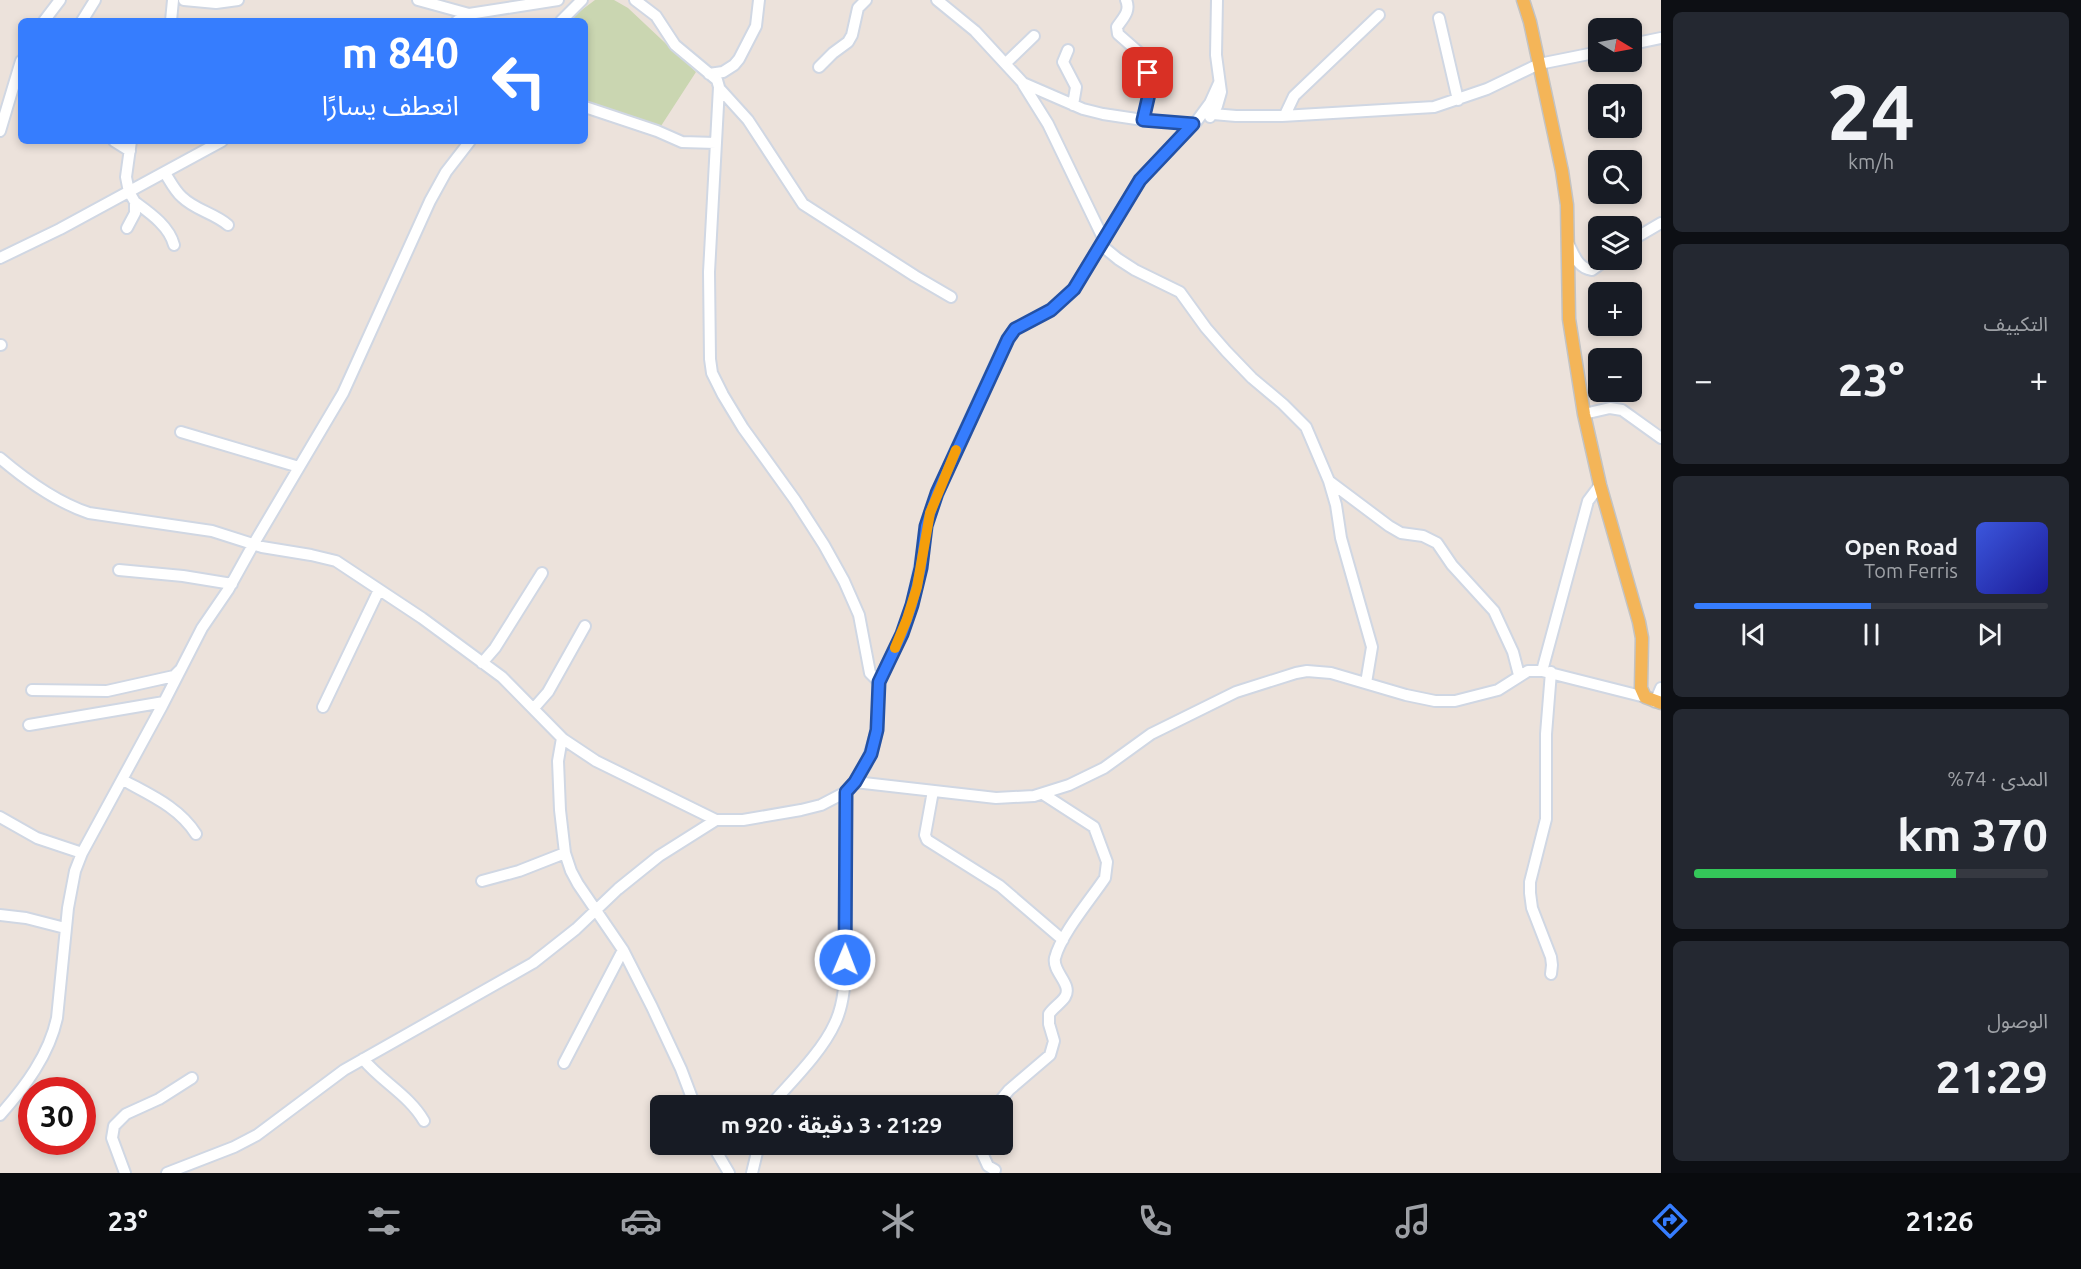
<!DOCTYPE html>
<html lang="ar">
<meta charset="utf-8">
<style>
body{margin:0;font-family:Ubuntu,"Noto Sans Arabic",sans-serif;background:#242831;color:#f1f3f6;direction:rtl;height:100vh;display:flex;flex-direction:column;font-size:22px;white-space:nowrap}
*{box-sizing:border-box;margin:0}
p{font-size:20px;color:#9ea1a6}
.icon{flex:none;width:33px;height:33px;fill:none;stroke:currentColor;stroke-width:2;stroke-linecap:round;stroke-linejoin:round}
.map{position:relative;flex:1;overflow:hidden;direction:ltr}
.details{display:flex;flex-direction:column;gap:12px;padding:12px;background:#0d0f14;width:420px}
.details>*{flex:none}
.top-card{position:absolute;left:18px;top:18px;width:570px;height:126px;border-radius:9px;box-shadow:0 3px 9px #0003;direction:rtl;background:#367dfe;color:#fff;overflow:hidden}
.needle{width:39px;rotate:100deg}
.controls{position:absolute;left:1588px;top:18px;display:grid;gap:12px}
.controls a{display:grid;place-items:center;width:54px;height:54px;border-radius:9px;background:#171b24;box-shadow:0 3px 9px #0003;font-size:30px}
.speed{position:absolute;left:18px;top:1077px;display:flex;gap:12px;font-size:30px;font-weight:700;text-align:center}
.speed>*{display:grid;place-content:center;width:78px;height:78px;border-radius:50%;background:#171b24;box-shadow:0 3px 9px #0003;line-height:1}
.speed .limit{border:9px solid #d22;background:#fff;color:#111}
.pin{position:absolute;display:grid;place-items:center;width:51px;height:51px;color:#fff;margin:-26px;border-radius:12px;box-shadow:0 3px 9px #0006}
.me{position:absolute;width:66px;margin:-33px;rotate:1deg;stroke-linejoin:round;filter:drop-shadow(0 0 4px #0008)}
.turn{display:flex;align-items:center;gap:21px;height:126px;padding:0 30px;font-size:27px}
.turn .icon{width:78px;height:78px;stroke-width:2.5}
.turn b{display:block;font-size:42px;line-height:51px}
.big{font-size:45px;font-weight:700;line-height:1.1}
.details .widget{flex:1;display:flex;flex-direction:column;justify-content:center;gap:9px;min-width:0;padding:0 21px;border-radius:9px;background:#242831}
.details .dial{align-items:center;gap:0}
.dial b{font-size:78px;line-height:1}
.song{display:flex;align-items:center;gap:18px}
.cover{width:72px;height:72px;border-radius:9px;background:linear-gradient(135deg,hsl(230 70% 55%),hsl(240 70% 35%))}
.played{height:6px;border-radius:3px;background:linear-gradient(90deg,#367dfe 50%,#363941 50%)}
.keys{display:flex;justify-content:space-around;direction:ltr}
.heat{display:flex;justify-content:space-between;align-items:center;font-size:33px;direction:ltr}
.charge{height:9px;border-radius:4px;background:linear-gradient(90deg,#34c759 74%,#363941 0)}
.trip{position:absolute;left:650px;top:1095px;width:363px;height:60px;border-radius:9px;background:#171b24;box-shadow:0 3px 9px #0003;font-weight:700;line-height:60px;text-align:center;direction:rtl}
.dock{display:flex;height:96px;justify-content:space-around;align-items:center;background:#090b0e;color:#9ea1a6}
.dock .icon{width:42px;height:42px}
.dock .selected{color:#367dfe}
.dock b{font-size:27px;color:#f1f3f6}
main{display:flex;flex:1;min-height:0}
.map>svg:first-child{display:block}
</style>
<main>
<section class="details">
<div class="widget dial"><b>24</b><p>km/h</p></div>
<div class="widget"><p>التكييف</p>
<div class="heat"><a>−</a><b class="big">23°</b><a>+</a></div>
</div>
<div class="widget">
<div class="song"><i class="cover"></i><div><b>Open Road</b><p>Tom Ferris</p></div></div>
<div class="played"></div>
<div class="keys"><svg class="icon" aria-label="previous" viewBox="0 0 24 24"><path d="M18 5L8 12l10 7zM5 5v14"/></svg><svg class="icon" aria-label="pause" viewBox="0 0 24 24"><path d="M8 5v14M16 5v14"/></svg><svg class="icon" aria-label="next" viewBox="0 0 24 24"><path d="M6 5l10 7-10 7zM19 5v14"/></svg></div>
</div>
<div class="widget"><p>المدى · 74%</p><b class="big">370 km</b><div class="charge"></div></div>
<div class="widget"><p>الوصول</p><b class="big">21:29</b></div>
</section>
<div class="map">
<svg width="1661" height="1173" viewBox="0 0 1661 1173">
<rect width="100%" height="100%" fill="#ece2db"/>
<path fill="#cad6b1" d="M595 0H614L628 8 696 72 661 126 585 102V21H567Z"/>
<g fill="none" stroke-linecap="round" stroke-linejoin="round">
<defs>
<path id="minor" d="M184 0 216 3 238 0
M418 0 469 14
M635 0 656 16 675 45 717 80 719 87 709 272 710 359 712 373 723 395 743 428 795 500 824 545 844 581 859 615 870 673 879 682
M937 0 975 31 1023 83 1083 109 1103 114 1143 120 1193 124
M1126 0C1131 11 1123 18 1117 27L1118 34 1151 63 1148 77 1149 94 1143 120
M1439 18 1458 100
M44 21 60 0
M82 21 95 0
M171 21 173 0
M457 21 469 14 558 0
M561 21 582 0
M1632 44 1661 38
M1068 50 1063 62 1076 87 1073 105
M1006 63 1034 36
M819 67 833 53 848 42 852 35 858 8 866 0
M709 74 723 72 734 65 739 59 756 26 759 0
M1023 84 1048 124 1104 240
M719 88 748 120 803 204 915 276 951 297
M585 107 657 131 682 142 716 143
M1205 111 1213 114 1236 116H1282L1434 107 1487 89 1539 64 1599 52
M1285 115 1294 96 1379 15
M1210 117 1217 106 1221 92 1216 55 1217 0
M0 131 21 61
M114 141 130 151
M165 173C170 181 175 191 182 197 195 210 214 213 228 225
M135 202C150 213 169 226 174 245
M127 228 135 213V202L129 192 126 177 131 141
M1632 240 1661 223
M1568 243C1574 254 1577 268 1592 270L1606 260
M1101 245 1118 259 1135 270 1180 292 1206 328 1226 351 1252 378 1283 404 1306 427 1329 481 1336 505 1341 538 1372 647 1366 683
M0 258 60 229 222 141
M0 345H1
M1584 414 1610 408 1622 410 1661 438
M181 432 299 467
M0 458C27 481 56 502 89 513L212 531 262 547 311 555 336 561 422 618 502 677 563 739 596 761 716 820H743L801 810 821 805 846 792 855 782 866 765 877 730 879 682 902 634 912 605 930 513 953 456 1007 339 1015 329 1051 310 1074 289 1140 180 1196 122 1210 103 1219 83
M1329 481 1389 526 1401 533 1423 536 1437 543 1452 565 1494 611 1513 652 1519 675
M119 570 183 576 232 584
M482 663 495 648 542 573
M1542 671 1588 501 1600 485
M32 690 107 691 174 676 180 670
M1655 702 1661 688
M323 707 379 590
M534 708 548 692 585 626
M29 725 164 702
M562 738 558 761 560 810 565 853 571 871 578 884 623 950 652 1007 681 1069 695 1106
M123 780C150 795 179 807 196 834
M855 782 996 798 1034 796 1069 785 1104 768 1151 734 1236 692 1296 673 1307 671 1331 673 1406 695 1435 701H1455L1498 690 1528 671H1542L1645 697
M933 791 925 835 927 840 1000 886 1063 940
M0 817 37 838 82 853
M482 881 519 871 565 853
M0 915 26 918 65 928
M1551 974 1552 965 1551 957 1532 908 1530 893V882L1546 819V734L1551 672
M363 1059C382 1082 409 1095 424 1121
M564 1063 623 950
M770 1106C791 1082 822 1052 835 1023 846 1000 845 972 846 947 847 895 844 844 846 792
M996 1106 1009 1090 1050 1055 1054 1041 1049 1024V1014C1053 1008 1061 1003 1065 997 1073 984 1052 972 1055 958 1061 934 1091 899 1105 878L1107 862 1094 827 1043 794
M0 1115C25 1087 49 1055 57 1018L68 908 75 871 82 853 162 706 202 628 228 590 253 545 343 393 430 201 446 172 470 141
M712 1144 729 1173
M978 1144 988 1166 995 1170
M125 1173 112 1138 114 1126 126 1114 159 1099 192 1078
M167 1173 234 1147 257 1135 344 1070 533 963 576 929 618 889 659 856 716 820
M752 1173 759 1144"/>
<path id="major" d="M1523 0 1530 22 1562 171 1567 205 1569 319 1584 414 1600 485 1639 622 1642 638 1641 688 1645 697 1661 703"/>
</defs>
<use href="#minor" stroke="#d0d7e3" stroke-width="14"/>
<use href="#major" stroke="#c3c3c3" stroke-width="15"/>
<use href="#minor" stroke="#fff" stroke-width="10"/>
<use href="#major" stroke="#f4b558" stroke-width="12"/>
</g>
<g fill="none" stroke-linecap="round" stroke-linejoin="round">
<defs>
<path id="route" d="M845 960 846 792 855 782 871 754 877 730 879 682 902 634 912 605 921 568 926 526 937 493 1008 339 1015 329 1051 310 1074 289 1140 180 1193 124 1143 120 1149 94 1148 73"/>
</defs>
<use href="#route" stroke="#2351a5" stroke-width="15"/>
<use href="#route" stroke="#367dfe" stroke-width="10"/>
<path stroke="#f59e0b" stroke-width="10" d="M895 648 907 619 917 587 930 513 956 450"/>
</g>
</svg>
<div class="controls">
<a><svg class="needle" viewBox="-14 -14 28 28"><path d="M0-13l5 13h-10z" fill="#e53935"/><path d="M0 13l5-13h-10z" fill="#9ea1a6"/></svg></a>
<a><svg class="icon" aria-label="sound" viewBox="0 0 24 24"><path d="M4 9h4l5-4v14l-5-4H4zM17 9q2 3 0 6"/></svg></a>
<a><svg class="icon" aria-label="search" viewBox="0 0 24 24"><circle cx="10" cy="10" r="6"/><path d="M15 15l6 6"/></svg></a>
<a><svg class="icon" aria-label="layers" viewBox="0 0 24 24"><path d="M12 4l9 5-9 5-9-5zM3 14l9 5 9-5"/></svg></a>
<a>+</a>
<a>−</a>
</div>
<div class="speed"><div class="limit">30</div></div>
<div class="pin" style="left:1148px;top:73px;background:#d93025"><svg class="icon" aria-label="arrive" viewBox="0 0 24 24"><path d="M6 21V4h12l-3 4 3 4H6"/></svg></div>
<svg class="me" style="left:845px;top:960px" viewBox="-20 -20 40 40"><circle r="17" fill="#367dfe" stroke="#fff" stroke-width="3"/><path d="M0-11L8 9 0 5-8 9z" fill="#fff"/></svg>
<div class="trip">21:29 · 3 دقيقة · 920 m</div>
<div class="top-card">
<div class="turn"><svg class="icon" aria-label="left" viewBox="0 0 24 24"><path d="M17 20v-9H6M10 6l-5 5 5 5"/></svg><div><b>840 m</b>انعطف يسارًا</div></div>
</div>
</div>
</main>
<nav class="dock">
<b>21:26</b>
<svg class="icon selected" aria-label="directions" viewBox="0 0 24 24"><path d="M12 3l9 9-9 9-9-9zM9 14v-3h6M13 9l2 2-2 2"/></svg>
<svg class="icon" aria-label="music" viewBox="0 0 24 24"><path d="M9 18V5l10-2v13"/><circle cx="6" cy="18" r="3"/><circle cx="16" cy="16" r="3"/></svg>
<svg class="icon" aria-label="phone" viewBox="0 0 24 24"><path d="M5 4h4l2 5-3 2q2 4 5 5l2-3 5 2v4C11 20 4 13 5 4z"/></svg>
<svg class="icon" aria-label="climate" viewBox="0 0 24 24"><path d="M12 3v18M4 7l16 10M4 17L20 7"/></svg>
<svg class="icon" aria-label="car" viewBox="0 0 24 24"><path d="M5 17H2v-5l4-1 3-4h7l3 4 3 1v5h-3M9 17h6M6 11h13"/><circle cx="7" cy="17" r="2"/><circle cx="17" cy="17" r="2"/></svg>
<svg class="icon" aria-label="filters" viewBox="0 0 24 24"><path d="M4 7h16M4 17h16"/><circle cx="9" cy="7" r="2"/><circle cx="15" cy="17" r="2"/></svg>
<b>23°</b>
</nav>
